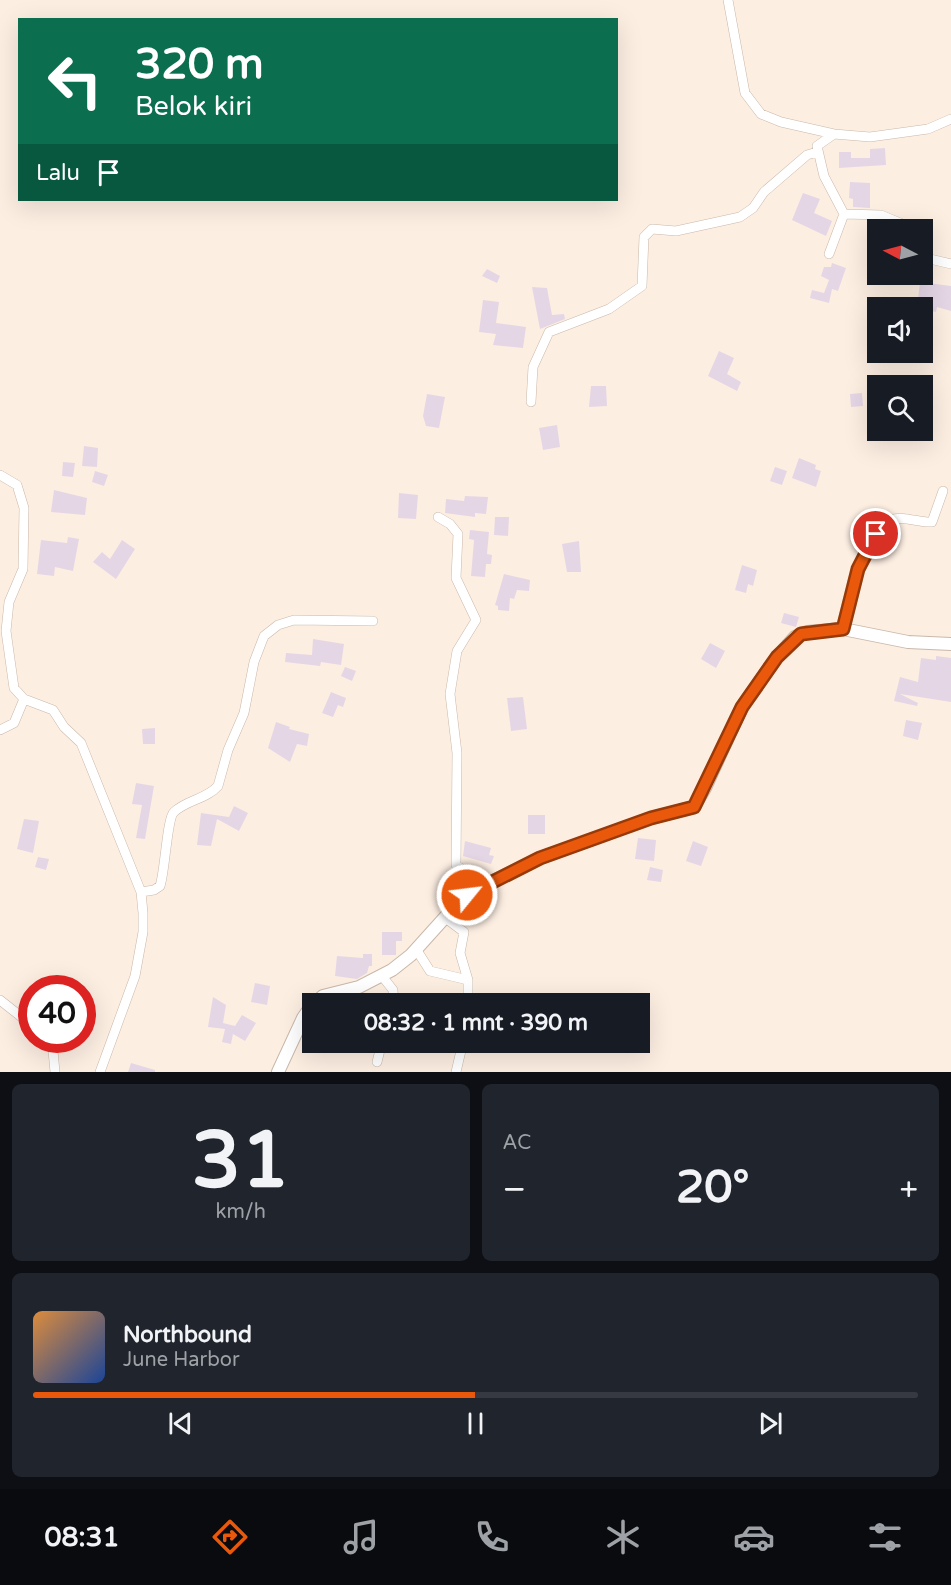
<!DOCTYPE html>
<html lang="id">
<meta charset="utf-8">
<style>
body{margin:0;font-family:"Varela Round",sans-serif;background:#20242c;color:#f1f3f6;height:100vh;display:flex;flex-direction:column;font-size:22px;white-space:nowrap}
*{box-sizing:border-box;margin:0}
p{font-size:20px;color:#9ea1a6}
.icon{flex:none;width:33px;height:33px;fill:none;stroke:currentColor;stroke-width:2;stroke-linecap:round;stroke-linejoin:round}
.map{position:relative;height:1072px;overflow:hidden}
.panel{display:flex;flex-direction:column;gap:12px;padding:12px;background:#0d0f14;flex:1}
.panel>*{flex:none}
.top-card{position:absolute;left:18px;top:18px;width:600px;height:183px;border-radius:0px;box-shadow:0 6px 24px #0002;background:#0b6e4f;color:#fff;overflow:hidden}
.needle{width:39px;rotate:276deg}
.controls{position:absolute;left:867px;top:219px;display:grid;gap:12px}
.controls a{display:grid;place-items:center;width:66px;height:66px;border-radius:0px;background:#171b24;box-shadow:0 6px 24px #0002;font-size:30px}
.speed{position:absolute;left:18px;top:975px;display:flex;gap:12px;font-size:30px;font-weight:700;text-align:center}
.speed>*{display:grid;place-content:center;width:78px;height:78px;border-radius:50%;background:#171b24;box-shadow:0 6px 24px #0002;line-height:1}
.speed .limit{border:9px solid #d22;background:#fff;color:#111}
.pin{position:absolute;display:grid;place-items:center;width:51px;height:51px;color:#fff;margin:-26px;border:3px solid #fff;border-radius:50%;box-shadow:0 2px 6px #0007}
.me{position:absolute;width:66px;margin:-33px;rotate:61deg;stroke-linejoin:round;filter:drop-shadow(0 0 4px #0008)}
.turn{display:flex;align-items:center;gap:21px;height:126px;padding:0 18px;font-size:27px}
.turn .icon{width:78px;height:78px;stroke-width:2.5}
.turn b{display:block;font-size:42px;line-height:51px}
.then{display:flex;align-items:center;height:57px;padding:0 18px;background:#0003;gap:12px;font-size:22px}
.big{font-size:45px;font-weight:700;line-height:1.1}
.panel .card{flex:1;display:flex;flex-direction:column;justify-content:center;gap:9px;min-width:0;padding:0 21px;border-radius:9px;background:#20242c}
.panel .dial{align-items:center;gap:0}
.dial b{font-size:78px;line-height:1}
.song{display:flex;align-items:center;gap:18px}
.cover{width:72px;height:72px;border-radius:9px;background:linear-gradient(135deg,hsl(30 70% 55%),hsl(220 70% 35%))}
.played{height:6px;border-radius:3px;background:linear-gradient(90deg,#ea580c 50%,#363941 50%)}
.keys{display:flex;justify-content:space-around;direction:ltr}
.heat{display:flex;justify-content:space-between;align-items:center;font-size:33px;direction:ltr}
.panel .tiles{flex:1;display:grid;gap:12px;grid-template-columns:1fr 1fr}
.card:last-child{grid-column:span 2}
.trip{position:absolute;left:302px;top:993px;width:348px;height:60px;border-radius:0px;background:#171b24;box-shadow:0 6px 24px #0002;font-weight:700;line-height:60px;text-align:center}
.dock{display:flex;height:96px;justify-content:space-around;align-items:center;background:#090b0e;color:#9ea1a6}
.dock .icon{width:42px;height:42px}
.dock .on{color:#ea580c}
.dock b{font-size:27px;color:#f1f3f6}
.map>svg:first-child{display:block}
</style>
<div class="map">
<svg width="951" height="1072" viewBox="0 0 951 1072">
<rect width="100%" height="100%" fill="#fdeee2"/>
<path fill="#e5d6e6" d="M885 148 886 165 839 168V152H851V158H870V149Z
M850 182 870 183V208L853 207V199L849 198Z
M803 193 820 199 814 213 832 221 826 236 792 220Z
M832 263 846 268 838 291 832 289 829 303 810 298 812 290 824 293 829 280 821 276 824 267H831Z
M487 269 500 276 497 283 482 276Z
M920 282 951 286V311L937 307 936 312 917 308Z
M532 287 547 288 552 315 564 314 565 319 540 329Z
M483 300 499 302 496 323 526 327 523 348 493 345 496 334 479 332Z
M719 351 734 358 727 374 741 382 737 391 708 376Z
M591 386H606L607 406 589 407Z
M862 393 863 406 851 407 850 394Z
M427 394 445 397 439 428 426 426 423 416Z
M557 425 560 447 543 450 539 428Z
M84 446 98 448 97 467 82 466Z
M799 458 816 465 815 469 821 471 816 487 792 478Z
M63 462 75 463 73 477 62 476Z
M775 467 787 471 782 485 770 481Z
M95 471 108 475 104 486 92 482Z
M54 490 87 498 85 515 51 512Z
M399 493 418 495 416 519 398 518Z
M465 496 488 497 486 514 475 513V517L445 513 446 499 464 501Z
M495 517H509L508 536 494 535Z
M470 530 489 532 487 554 492 555 491 564H486L485 577 471 576 474 540 469 539Z
M68 537 79 539 73 571 55 567 54 576 37 574 41 540 67 543Z
M122 540 135 549 116 579 93 562 102 552 110 559Z
M579 541 581 572H567L562 544Z
M742 565 757 570 753 586 748 584 746 593 735 590Z
M504 574 530 580 529 591 517 590 514 599 510 598 509 611 498 610V606L495 605Z
M784 613 799 617 796 627 781 623Z
M313 639 344 644 341 665 321 662 320 666 285 662 286 653 312 655Z
M710 643 725 651 716 668 701 659Z
M936 656 951 658V702L900 694 918 703 917 706 894 701 900 677 918 682 921 658 936 660Z
M345 667 356 671 352 681 341 676Z
M331 692 346 698 343 707 338 705 333 717 322 713Z
M523 697 527 729 511 731 507 698Z
M906 720 922 723 918 740 903 736Z
M276 722 290 727 289 729 309 734 307 746 297 744 290 762 268 748Z
M155 728V744H143L142 729Z
M136 783 154 786 145 839 136 838 142 805 132 804Z
M234 806 248 813 239 831 217 819 211 846 197 845 201 813 229 817Z
M528 815H545V834H528Z
M24 819 39 821 33 853 17 849Z
M638 838 656 840 654 861 635 859Z
M465 841 491 848 489 855 494 856 491 864 463 856Z
M693 841 708 847 701 866 686 861Z
M38 857 49 859 46 870 35 867Z
M650 867 663 870 661 882 647 880Z
M382 932H402V941H396V955H382Z
M363 954H372V966H369L367 973 357 979 335 976 337 956 363 958Z
M255 983 270 986 267 1005 251 1002Z
M213 997 226 1005 223 1023 235 1026 242 1015 256 1023 245 1041 233 1034 231 1044 222 1042 225 1029 208 1027Z
M131 1063 155 1070V1072H128Z"/>
<g fill="none" stroke-linecap="round" stroke-linejoin="round">
<defs>
<path id="minor" d="M728 0 745 93 761 114 781 122 834 134 870 137 928 129 951 119
M844 214 881 215 917 230
M922 244 930 259 951 264
M829 254 844 214 824 176 817 146 834 134
M531 402 533 367 549 332 609 309 642 286 644 237 652 229 676 231 740 217 753 208 764 192 807 155 817 152
M0 475 17 485 24 508 23 569 9 602 6 631 14 688 24 699 53 710 64 727 81 743 141 892 143 913V932L135 976 100 1072
M438 517 450 524 458 534 456 578 476 620 457 651 450 694 457 753 456 865 485 885
M843 629C848 603 864 531 891 520 903 515 919 523 932 522L943 491
M0 730 14 723 24 699
M141 892 154 890 160 886C165 872 167 818 174 812 186 800 207 799 218 786L228 750 244 713 254 662 264 636 278 625 294 620 373 621
M444 917 464 932 460 953 468 980V1004
M416 949 430 971 468 980
M382 976 393 990 394 1004
M0 1000 24 1019 32 1021
M52 1040 55 1072
M377 1062 382 1042
M456 1072 463 1042"/>
<path id="tertiary" d="M314 1004 323 996 359 987 392 970 411 955 457 904 485 885 540 858 651 818 694 807 705 788 742 707 777 657 795 637 807 632 843 629 908 642 951 644
M278 1072 303 1018 312 1005"/>
</defs>
<use href="#minor" stroke="#c9b8aa" stroke-width="10"/>
<use href="#tertiary" stroke="#c9b8aa" stroke-width="14"/>
<use href="#minor" stroke="#fff" stroke-width="9"/>
<use href="#tertiary" stroke="#fff" stroke-width="12"/>
</g>
<g fill="none" stroke-linecap="round" stroke-linejoin="round">
<defs>
<path id="route" d="M467 895 540 858 651 818 694 807 742 707 777 657 801 634 843 629 858 569 876 534"/>
</defs>
<use href="#route" stroke="#983908" stroke-width="15"/>
<use href="#route" stroke="#ea580c" stroke-width="10"/>
</g>
</svg>
<div class="controls">
<a><svg class="needle" viewBox="-14 -14 28 28"><path d="M0-13l5 13h-10z" fill="#e53935"/><path d="M0 13l5-13h-10z" fill="#9ea1a6"/></svg></a>
<a><svg class="icon" aria-label="sound" viewBox="0 0 24 24"><path d="M4 9h4l5-4v14l-5-4H4zM17 9q2 3 0 6"/></svg></a>
<a><svg class="icon" aria-label="search" viewBox="0 0 24 24"><circle cx="10" cy="10" r="6"/><path d="M15 15l6 6"/></svg></a>
</div>
<div class="speed"><div class="limit">40</div></div>
<div class="pin" style="left:876px;top:534px;background:#d93025"><svg class="icon" aria-label="arrive" viewBox="0 0 24 24"><path d="M6 21V4h12l-3 4 3 4H6"/></svg></div>
<svg class="me" style="left:467px;top:895px" viewBox="-20 -20 40 40"><circle r="17" fill="#ea580c" stroke="#fff" stroke-width="3"/><path d="M0-11L8 9 0 5-8 9z" fill="#fff"/></svg>
<div class="trip">08:32 · 1 mnt · 390 m</div>
<div class="top-card">
<div class="turn"><svg class="icon" aria-label="left" viewBox="0 0 24 24"><path d="M17 20v-9H6M10 6l-5 5 5 5"/></svg><div><b>320 m</b>Belok kiri</div></div>
<div class="then">Lalu<svg class="icon" aria-label="arrive" viewBox="0 0 24 24"><path d="M6 21V4h12l-3 4 3 4H6"/></svg></div>
</div>
</div>
<section class="panel">
<div class="tiles">
<div class="card dial"><b>31</b><p>km/h</p></div>
<div class="card"><p>AC</p>
<div class="heat"><a>−</a><b class="big">20°</b><a>+</a></div>
</div>
<div class="card">
<div class="song"><i class="cover"></i><div><b>Northbound</b><p>June Harbor</p></div></div>
<div class="played"></div>
<div class="keys"><svg class="icon" aria-label="previous" viewBox="0 0 24 24"><path d="M18 5L8 12l10 7zM5 5v14"/></svg><svg class="icon" aria-label="pause" viewBox="0 0 24 24"><path d="M8 5v14M16 5v14"/></svg><svg class="icon" aria-label="next" viewBox="0 0 24 24"><path d="M6 5l10 7-10 7zM19 5v14"/></svg></div>
</div>
</div>
</section>
<nav class="dock">
<b>08:31</b>
<svg class="icon on" aria-label="directions" viewBox="0 0 24 24"><path d="M12 3l9 9-9 9-9-9zM9 14v-3h6M13 9l2 2-2 2"/></svg>
<svg class="icon" aria-label="music" viewBox="0 0 24 24"><path d="M9 18V5l10-2v13"/><circle cx="6" cy="18" r="3"/><circle cx="16" cy="16" r="3"/></svg>
<svg class="icon" aria-label="phone" viewBox="0 0 24 24"><path d="M5 4h4l2 5-3 2q2 4 5 5l2-3 5 2v4C11 20 4 13 5 4z"/></svg>
<svg class="icon" aria-label="climate" viewBox="0 0 24 24"><path d="M12 3v18M4 7l16 10M4 17L20 7"/></svg>
<svg class="icon" aria-label="car" viewBox="0 0 24 24"><path d="M5 17H2v-5l4-1 3-4h7l3 4 3 1v5h-3M9 17h6M6 11h13"/><circle cx="7" cy="17" r="2"/><circle cx="17" cy="17" r="2"/></svg>
<svg class="icon" aria-label="filters" viewBox="0 0 24 24"><path d="M4 7h16M4 17h16"/><circle cx="9" cy="7" r="2"/><circle cx="15" cy="17" r="2"/></svg>
</nav>
